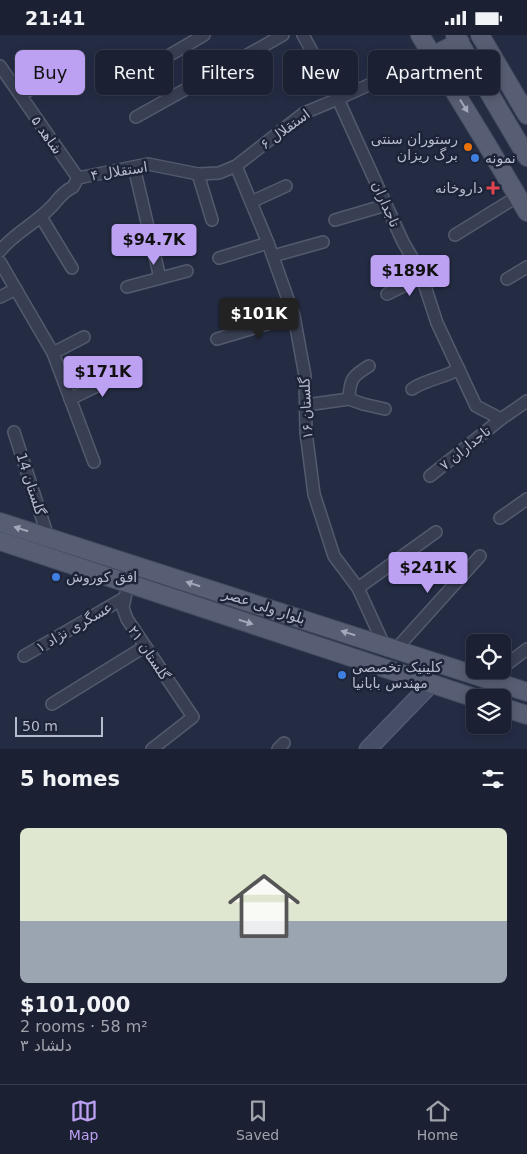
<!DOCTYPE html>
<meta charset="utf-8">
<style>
:root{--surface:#1b2133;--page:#282e3f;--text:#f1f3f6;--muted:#a0a3ac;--line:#393e4e;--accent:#bca0f2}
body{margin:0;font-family:"DejaVu Sans",Vazirmatn,sans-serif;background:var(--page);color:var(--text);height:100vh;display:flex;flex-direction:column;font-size:19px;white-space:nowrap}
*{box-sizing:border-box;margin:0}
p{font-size:16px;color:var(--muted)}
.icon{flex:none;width:28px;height:28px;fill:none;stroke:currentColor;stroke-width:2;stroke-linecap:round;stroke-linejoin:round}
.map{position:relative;height:714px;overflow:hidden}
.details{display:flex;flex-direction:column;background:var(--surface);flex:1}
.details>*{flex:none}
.top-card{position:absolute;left:15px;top:15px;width:498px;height:45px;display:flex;gap:10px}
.tools{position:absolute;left:466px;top:599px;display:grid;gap:10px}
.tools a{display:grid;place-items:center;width:45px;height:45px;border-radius:8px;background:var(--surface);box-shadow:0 2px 8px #0003,0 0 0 1px var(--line);font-size:25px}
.scale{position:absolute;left:15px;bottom:12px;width:88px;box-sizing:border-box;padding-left:5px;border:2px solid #b6bbcd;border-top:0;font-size:14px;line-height:18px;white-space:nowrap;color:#b6bbcd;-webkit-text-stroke:4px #1d2439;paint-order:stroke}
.price{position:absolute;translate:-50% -42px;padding:0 11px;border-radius:5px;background:var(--accent);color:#111;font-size:16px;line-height:32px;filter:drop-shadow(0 1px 2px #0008)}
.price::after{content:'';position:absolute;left:50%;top:30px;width:15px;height:11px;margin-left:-8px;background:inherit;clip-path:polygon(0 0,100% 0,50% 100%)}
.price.current{background:#222;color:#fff}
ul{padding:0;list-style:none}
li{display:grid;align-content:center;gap:10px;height:265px;padding:0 20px}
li+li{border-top:1px solid var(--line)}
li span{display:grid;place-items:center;height:155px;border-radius:8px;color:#555}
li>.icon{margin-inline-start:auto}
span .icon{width:90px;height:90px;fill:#fffc;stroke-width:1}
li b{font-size:21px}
h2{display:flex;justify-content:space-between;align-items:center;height:60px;padding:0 20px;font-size:21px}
.chip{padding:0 18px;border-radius:8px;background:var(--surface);box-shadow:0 2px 8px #0003,0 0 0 1px var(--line);font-size:18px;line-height:45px}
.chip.current{background:var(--accent);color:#111}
.status{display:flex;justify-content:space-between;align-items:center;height:35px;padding:0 25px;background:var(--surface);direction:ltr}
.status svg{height:14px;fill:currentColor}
.tab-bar{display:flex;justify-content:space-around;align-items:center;height:70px;border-top:1px solid var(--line);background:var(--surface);font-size:14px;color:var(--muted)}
.tab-bar a{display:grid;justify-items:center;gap:2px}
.tab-bar .current{color:var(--accent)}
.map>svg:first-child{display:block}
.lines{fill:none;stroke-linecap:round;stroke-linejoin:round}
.minor-casing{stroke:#545a6e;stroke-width:14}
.secondary-casing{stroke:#545a6e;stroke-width:19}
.primary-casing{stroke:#42485d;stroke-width:20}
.minor{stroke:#393f53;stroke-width:11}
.secondary{stroke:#464d67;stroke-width:16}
.primary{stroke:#575e73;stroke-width:18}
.oneway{fill:#a3a8bb}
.food-dot{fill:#e8710a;stroke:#1d2439;stroke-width:2}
.shop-dot{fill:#3f7fe0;stroke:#1d2439;stroke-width:2}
.health-dot{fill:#e0444e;stroke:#1d2439;stroke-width:2}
.labels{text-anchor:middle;stroke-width:5;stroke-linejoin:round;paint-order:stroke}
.street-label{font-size:14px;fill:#b6bbcd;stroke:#1d2439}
.poi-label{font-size:14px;fill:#b6bbcd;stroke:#1d2439;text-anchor:start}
</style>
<div class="status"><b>21:41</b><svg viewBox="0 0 49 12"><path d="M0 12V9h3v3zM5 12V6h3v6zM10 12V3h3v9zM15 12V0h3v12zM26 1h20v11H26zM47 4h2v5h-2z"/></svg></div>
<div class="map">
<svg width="527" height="714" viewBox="0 0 527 714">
<rect width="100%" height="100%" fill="#242c44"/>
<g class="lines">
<!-- minor casing -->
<g class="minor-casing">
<g id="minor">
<polyline points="303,0 338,64 403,207 420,236 437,288 476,371 501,384"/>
<polyline points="0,31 78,143"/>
<polyline points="117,51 204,0"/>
<polyline points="20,60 73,31"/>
<polyline points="136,82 283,0"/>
<polyline points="236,131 268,208 294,281 305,341 306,397 314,459 334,521 358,553 384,610"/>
<polyline points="134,132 160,243"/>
<polyline points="198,139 212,185"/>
<polyline points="251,167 286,151"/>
<polyline points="41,182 72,233"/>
<polyline points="335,185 386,170"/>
<polyline points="455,200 518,161"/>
<path d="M0,216C14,198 37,188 53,170C59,163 64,156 73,152L78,143L148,129L198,139L219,138L236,131L304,78L338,64L432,21"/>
<polyline points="273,221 323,207"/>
<polyline points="219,223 268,208"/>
<polyline points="0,227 53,318 94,427"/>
<polyline points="507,244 527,232"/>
<polyline points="127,252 187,236"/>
<polyline points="387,259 422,242"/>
<polyline points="0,262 16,254"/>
<polyline points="217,304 294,281"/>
<polyline points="53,318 84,302"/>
<path d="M412,354C427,344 444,343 459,334"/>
<polyline points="70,364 124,338"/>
<path d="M349,364C350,343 352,342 369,331"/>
<polyline points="306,370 349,364 363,369 385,374"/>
<polyline points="14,397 48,502"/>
<polyline points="430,441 501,384 527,366"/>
<polyline points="500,483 527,464"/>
<polyline points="128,548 123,573 127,584 193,682 152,714"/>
<polyline points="358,553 436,497"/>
<polyline points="396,614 480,521"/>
<polyline points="24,621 124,563"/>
<polyline points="502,633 527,614"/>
<polyline points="52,669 144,612"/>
<polyline points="278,714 284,708"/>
</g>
</g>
<!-- secondary casing -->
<g class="secondary-casing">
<polyline id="secondary" points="368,714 431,649"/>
</g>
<!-- primary casing -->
<g class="primary-casing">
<g id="primary">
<polyline points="420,0 486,108 527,177"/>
<polyline points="455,0 527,122"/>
<polyline points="480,0 527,80"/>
<polyline points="432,21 460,7"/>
<polyline points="0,487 527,657"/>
<polyline points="0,506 475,663"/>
<polyline points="502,672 527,680"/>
</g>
</g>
<!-- minor -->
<use href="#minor" class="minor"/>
<!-- secondary -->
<use href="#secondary" class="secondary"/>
<!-- primary -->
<use href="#primary" class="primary"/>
</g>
<!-- one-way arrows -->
<defs><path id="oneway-solid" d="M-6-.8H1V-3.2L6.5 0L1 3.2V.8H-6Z" transform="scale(1.25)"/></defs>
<g class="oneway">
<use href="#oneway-solid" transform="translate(464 71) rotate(58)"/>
<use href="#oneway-solid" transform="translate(21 494) rotate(-162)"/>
<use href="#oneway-solid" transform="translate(193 549) rotate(-162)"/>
<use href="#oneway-solid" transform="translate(246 587) rotate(18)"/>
<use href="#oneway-solid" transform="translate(348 598) rotate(-162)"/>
</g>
<!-- markers -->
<circle class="food-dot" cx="468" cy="112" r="5"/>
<g class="shop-dot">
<circle cx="475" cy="123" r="5"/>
<circle cx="56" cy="542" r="5"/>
<circle cx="342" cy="640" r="5"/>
</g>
<path class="health-dot" d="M490.5 145.5h5v5h5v5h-5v5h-5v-5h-5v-5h5z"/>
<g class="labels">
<!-- street labels -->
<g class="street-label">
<text transform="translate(285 94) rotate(-36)" y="5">استقلال ۶</text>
<text transform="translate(47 100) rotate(55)" y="5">شاهد ۵</text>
<text transform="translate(119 136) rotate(-9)" y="5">استقلال ۴</text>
<text transform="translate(386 169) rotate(66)" y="5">تاجداران</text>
<text transform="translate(306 373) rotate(-93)" y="5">گلستان ۱۶</text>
<text transform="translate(465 413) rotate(-39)" y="5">تاجداران ۷</text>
<text transform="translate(31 449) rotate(72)" y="5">گلستان 14</text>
<text transform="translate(264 571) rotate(18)" y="5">بلوار ولی عصر</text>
<text transform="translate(74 592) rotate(-30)" y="5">عسگری نژاد ۱</text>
<text transform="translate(149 618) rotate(56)" y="5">گلستان ۲۱</text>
</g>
<!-- poi labels -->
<g class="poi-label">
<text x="458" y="109" text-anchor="end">رستوران سنتی<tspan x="458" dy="16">برگ ریزان</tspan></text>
<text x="485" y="128">نمونه</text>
<text x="483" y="158" text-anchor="end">داروخانه</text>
<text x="66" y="547">افق کوروش</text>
<text x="352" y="637">کلینیک تخصصی<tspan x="352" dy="16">مهندس بابانیا</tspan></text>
</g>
</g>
</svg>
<div class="tools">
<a><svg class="icon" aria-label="locate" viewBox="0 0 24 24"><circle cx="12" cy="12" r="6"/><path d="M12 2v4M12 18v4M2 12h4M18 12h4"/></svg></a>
<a><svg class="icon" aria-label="layers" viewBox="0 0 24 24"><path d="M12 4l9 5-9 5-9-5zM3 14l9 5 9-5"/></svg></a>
</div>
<div class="scale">50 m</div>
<b class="price" style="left:154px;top:231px">$94.7K</b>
<b class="price" style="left:410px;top:262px">$189K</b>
<b class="price current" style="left:259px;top:305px">$101K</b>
<b class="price" style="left:103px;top:363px">$171K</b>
<b class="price" style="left:428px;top:559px">$241K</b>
<div class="top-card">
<a class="chip current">Buy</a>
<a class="chip">Rent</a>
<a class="chip">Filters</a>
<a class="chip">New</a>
<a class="chip">Apartment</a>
</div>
</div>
<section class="details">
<h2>5 homes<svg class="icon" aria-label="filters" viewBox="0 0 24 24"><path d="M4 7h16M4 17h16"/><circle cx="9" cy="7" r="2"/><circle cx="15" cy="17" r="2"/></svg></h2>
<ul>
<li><span style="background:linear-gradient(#dfe7d0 60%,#9aa5b1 0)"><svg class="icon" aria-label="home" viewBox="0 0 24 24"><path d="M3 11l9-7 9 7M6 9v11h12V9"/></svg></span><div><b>$101,000</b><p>2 rooms · 58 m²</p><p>دلشاد ۳</p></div></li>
</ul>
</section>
<nav class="tab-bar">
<a class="current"><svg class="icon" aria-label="map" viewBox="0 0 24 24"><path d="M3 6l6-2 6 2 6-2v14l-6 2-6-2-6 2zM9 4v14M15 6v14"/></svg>Map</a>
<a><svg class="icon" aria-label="saved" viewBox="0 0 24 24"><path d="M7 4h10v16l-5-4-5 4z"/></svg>Saved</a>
<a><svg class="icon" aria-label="home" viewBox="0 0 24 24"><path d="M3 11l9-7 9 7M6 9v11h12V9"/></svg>Home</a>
</nav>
